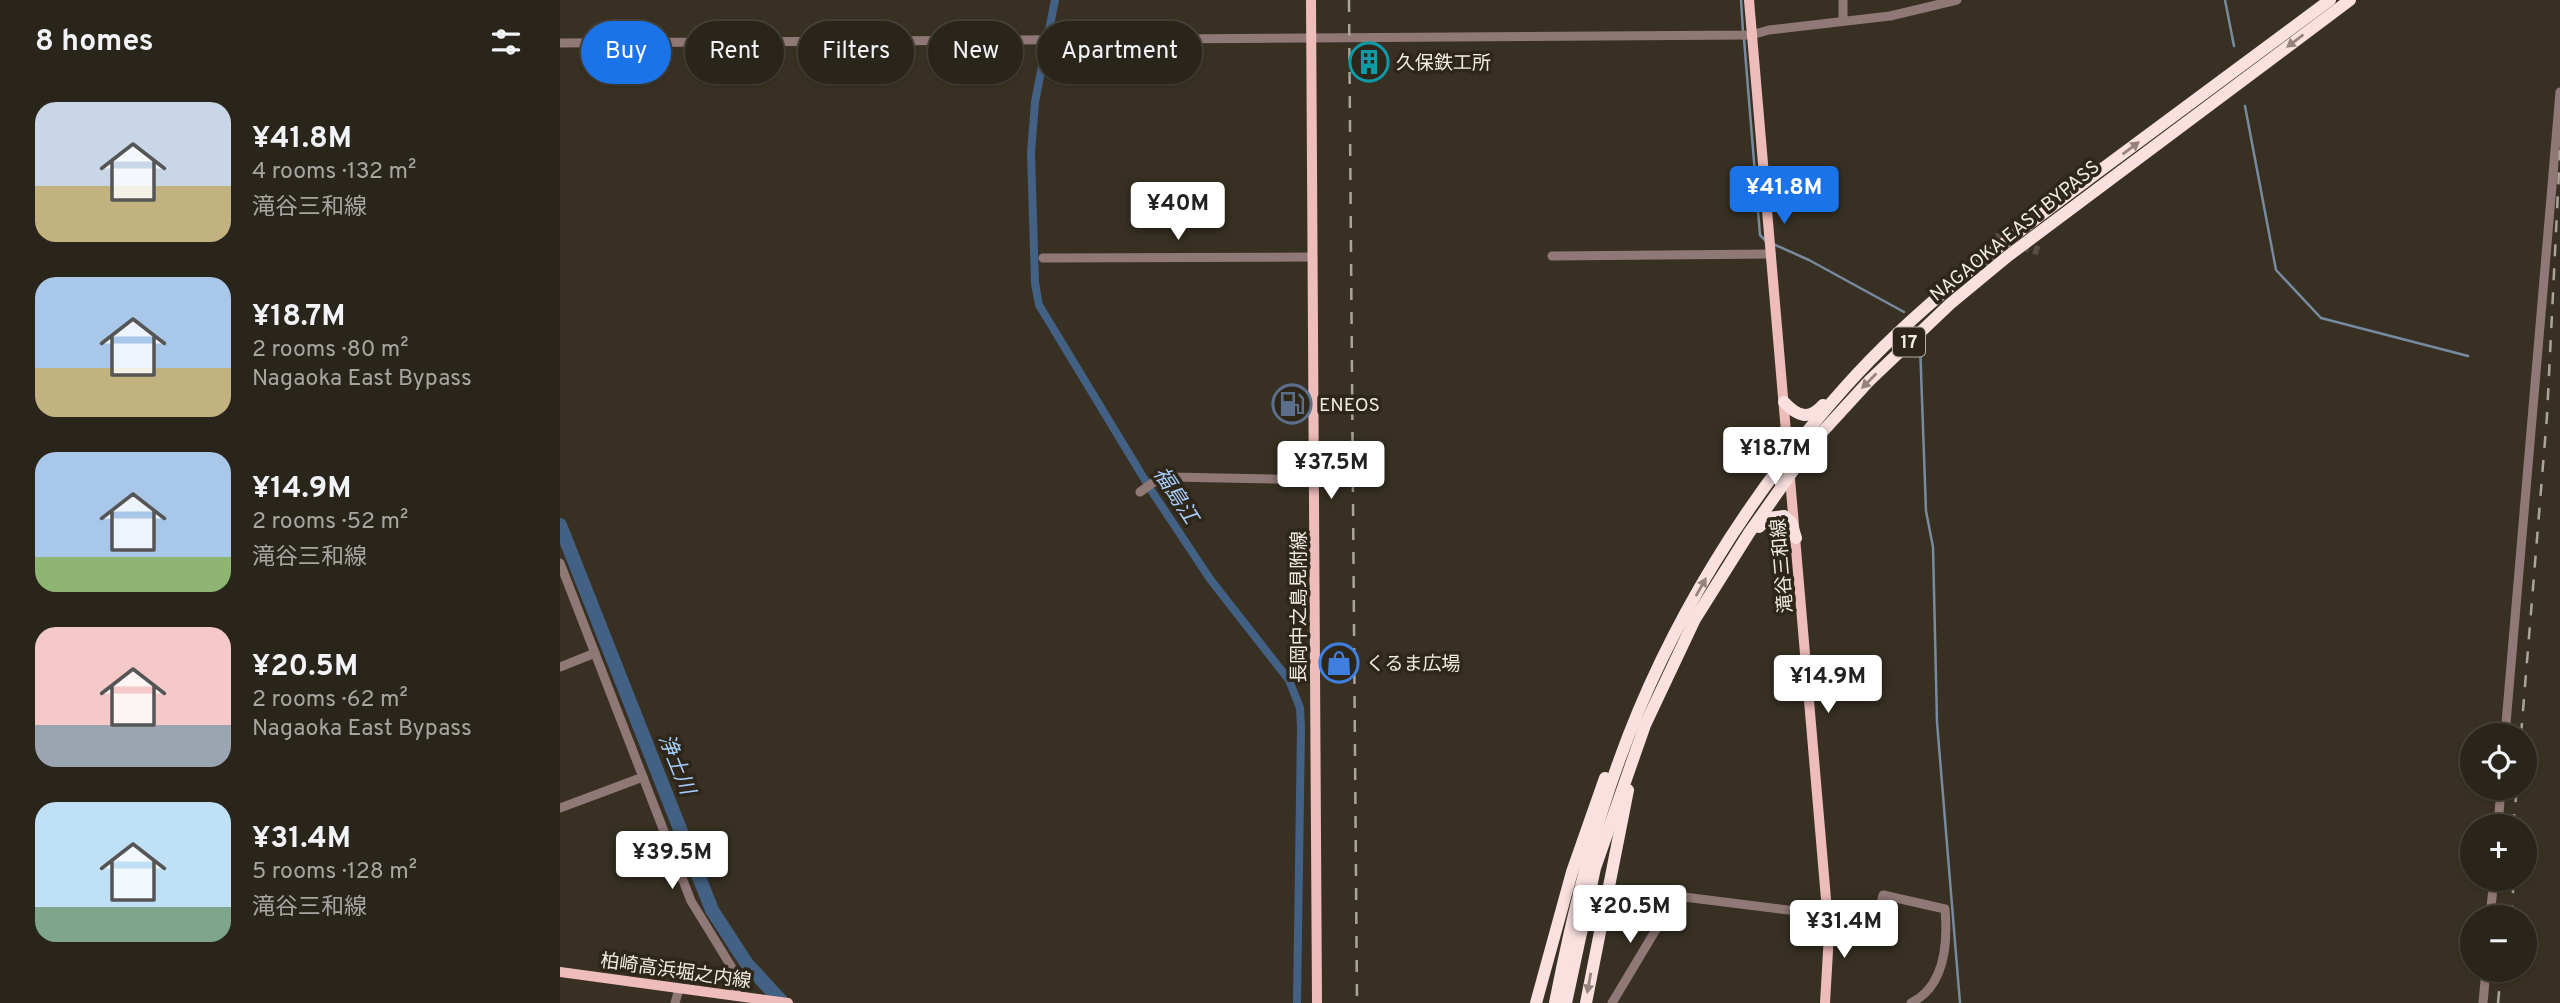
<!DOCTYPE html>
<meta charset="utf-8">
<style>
:root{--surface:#2a251a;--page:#322d23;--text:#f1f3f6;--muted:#a5a5a2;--line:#464239;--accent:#1a73e8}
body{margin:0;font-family:Overpass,"Noto Sans JP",sans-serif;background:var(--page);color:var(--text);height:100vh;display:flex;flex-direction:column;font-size:26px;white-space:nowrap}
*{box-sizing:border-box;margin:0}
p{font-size:23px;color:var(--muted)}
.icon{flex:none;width:38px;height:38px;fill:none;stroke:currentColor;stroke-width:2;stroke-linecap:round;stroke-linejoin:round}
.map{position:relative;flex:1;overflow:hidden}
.side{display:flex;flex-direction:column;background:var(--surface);width:560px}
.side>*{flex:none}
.guide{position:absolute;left:21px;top:21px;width:665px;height:63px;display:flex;gap:14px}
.buttons{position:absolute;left:1900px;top:723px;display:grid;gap:14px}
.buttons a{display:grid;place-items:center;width:77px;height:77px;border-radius:50%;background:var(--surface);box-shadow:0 2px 5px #0004,0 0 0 2px var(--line);font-size:35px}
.price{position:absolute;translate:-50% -60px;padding:0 16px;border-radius:7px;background:#fff;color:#222;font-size:23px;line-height:46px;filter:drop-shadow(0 2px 4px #0008)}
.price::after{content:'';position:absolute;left:50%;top:42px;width:21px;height:16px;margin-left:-10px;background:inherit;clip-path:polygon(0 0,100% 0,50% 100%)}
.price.selected{background:var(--accent);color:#fff}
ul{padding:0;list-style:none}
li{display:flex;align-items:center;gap:21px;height:175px;padding:0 35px}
li span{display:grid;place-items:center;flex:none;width:196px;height:140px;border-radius:21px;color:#555}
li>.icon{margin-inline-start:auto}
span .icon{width:84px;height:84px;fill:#fffc;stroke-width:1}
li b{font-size:30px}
h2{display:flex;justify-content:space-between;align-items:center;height:84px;padding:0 35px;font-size:30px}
.tag{padding:0 24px;border-radius:32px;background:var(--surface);box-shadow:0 2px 5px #0004,0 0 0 2px var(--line);font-size:24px;line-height:63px}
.tag.selected{background:var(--accent);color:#fff}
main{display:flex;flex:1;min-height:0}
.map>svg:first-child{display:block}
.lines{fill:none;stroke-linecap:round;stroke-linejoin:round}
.stream{stroke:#778ba0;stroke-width:2.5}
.canal{stroke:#436184;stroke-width:8}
.river{stroke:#436184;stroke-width:14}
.minor-tunnel{stroke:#544d40;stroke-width:9;stroke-dasharray:9 4.5;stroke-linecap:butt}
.minor{stroke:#907876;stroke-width:9}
.major{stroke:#eebcb9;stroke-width:10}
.highway{stroke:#fae1e0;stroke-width:12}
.rail{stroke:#aaa59a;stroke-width:2.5;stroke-dasharray:12 12;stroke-linecap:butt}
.oneway{fill:#94847c}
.labels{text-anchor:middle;stroke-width:7;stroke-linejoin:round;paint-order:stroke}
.shield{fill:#2e2719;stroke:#b6b1a6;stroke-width:2}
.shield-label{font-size:18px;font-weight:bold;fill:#f0ece3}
.poi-label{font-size:19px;fill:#f0ece3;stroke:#2e2719;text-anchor:start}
.street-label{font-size:19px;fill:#f0ece3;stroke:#2e2719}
.water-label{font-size:21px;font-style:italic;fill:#a4cbfa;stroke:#2e2719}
</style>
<main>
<section class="side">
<h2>8 homes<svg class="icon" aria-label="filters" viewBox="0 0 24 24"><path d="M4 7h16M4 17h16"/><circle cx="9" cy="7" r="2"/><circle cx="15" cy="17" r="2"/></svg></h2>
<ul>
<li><span style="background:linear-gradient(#c9d6e8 60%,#c2b280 0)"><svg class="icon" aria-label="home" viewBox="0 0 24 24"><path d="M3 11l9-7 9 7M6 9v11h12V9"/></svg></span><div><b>¥41.8M</b><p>4 rooms · 132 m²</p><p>滝谷三和線</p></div></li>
<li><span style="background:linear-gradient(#a9c7e8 65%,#c2b280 0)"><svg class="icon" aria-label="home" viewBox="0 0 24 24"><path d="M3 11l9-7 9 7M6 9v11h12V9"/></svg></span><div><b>¥18.7M</b><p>2 rooms · 80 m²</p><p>Nagaoka East Bypass</p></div></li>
<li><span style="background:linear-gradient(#a9c7e8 75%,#8fb573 0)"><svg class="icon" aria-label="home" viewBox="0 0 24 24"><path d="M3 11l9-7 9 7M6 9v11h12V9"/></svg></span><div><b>¥14.9M</b><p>2 rooms · 52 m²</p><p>滝谷三和線</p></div></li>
<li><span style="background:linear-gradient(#f6c9c9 70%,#9aa5b1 0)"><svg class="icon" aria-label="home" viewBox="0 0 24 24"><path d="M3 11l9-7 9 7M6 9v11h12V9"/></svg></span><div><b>¥20.5M</b><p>2 rooms · 62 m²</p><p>Nagaoka East Bypass</p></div></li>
<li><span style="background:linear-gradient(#bfe0f5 75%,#7fa58c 0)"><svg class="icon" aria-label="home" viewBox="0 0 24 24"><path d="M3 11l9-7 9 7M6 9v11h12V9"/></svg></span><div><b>¥31.4M</b><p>5 rooms · 128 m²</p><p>滝谷三和線</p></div></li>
</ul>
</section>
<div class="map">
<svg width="2000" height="1003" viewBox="0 0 2000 1003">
<rect width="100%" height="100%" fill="#383123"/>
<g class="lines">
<!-- stream -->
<g class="stream">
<polyline points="1181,0 1183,32"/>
<polyline points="1665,0 1674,46"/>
<polyline points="1184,39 1200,235 1207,242"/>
<polyline points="1685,106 1716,270 1761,318 1908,356"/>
<polyline points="1213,244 1249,260 1344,312"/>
<polyline points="1360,344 1366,511 1373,547 1377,722 1400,1003"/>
</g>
<!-- canal -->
<polyline class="canal" points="495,0 475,102 471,153 475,283 479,305 591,490 650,579 729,680 740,708 741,728 737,1003"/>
<!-- river -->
<polyline class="river" points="0,525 152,910 187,964 223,1003"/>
<!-- minor-tunnel -->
<polyline class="minor-tunnel" points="1435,237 1479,251"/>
<!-- minor -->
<g class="minor">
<polyline points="1283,21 1283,0"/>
<polyline points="0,43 1191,35 1209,30 1330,16 1397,0"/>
<polyline points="992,256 1211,254"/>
<polyline points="483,258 753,257"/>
<polyline points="580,492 598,479 611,477 755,480"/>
<polyline points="0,563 131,901 174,971 177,995"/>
<polyline points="0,667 35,653"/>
<polyline points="1945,735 2000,92"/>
<polyline points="0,808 83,777"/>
<polyline points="1938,826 1941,788"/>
<polyline points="1930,917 1934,878"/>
<polyline points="115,1003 119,989"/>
<path d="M1052,1003L1116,896L1309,920L1319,912L1323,895L1385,909C1388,943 1385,986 1351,1003"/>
<polyline points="1923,1003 1926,970"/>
</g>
<!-- major -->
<g class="major">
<polyline points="751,0 757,1003"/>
<polyline points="1189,0 1269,934 1265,1003"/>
<polyline points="0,972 228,1003"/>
</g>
<!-- highway -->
<g class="highway">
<path d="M1224,402C1237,416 1249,421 1263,405"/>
<polyline points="1199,527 1208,518 1224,516 1231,522 1236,538"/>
<polyline points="976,1003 1012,872 1045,778"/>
<path d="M995,1003C1011,921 1030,839 1059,761C1108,624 1189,494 1286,386C1360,303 1454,235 1542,169C1618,113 1694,56 1770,0"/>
<polyline points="1006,1003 1035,868 1085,725 1135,619 1189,533 1254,441 1309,381 1390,304 1448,256 1790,0"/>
<polyline points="1026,1003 1068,790"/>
</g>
<!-- rail -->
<g class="rail">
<polyline points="789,0 797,1003"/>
<polyline points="1961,735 1987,416 2000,150"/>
<polyline points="1953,826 1957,788"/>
<polyline points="1951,917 1954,878"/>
<polyline points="1938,1003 1941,970"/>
</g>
</g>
<!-- one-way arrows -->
<defs><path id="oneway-solid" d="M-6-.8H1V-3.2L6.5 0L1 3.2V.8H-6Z" transform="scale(1.75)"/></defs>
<g class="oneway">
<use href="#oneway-solid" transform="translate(1735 41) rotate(143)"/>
<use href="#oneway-solid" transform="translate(1571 148) rotate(-37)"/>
<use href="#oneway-solid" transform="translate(1309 381) rotate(135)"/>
<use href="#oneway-solid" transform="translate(1141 587) rotate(-61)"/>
<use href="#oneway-solid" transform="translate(1029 983) rotate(100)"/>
</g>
<!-- icons -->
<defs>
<g id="building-ring" transform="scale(2.0125)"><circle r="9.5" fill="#2e2719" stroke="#0f9aa8" stroke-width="1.5"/><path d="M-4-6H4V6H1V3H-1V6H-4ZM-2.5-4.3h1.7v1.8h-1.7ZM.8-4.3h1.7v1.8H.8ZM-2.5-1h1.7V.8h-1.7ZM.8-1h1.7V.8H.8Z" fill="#0f9aa8"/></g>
<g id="fuel-ring" transform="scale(2.0125)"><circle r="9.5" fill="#2e2719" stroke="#5c6f8a" stroke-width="1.5"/><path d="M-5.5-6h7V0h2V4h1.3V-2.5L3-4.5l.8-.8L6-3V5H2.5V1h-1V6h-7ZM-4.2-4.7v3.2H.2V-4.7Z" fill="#5c6f8a"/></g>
<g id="shop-ring" transform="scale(2.0125)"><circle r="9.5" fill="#2e2719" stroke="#3f7fe0" stroke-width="1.5"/><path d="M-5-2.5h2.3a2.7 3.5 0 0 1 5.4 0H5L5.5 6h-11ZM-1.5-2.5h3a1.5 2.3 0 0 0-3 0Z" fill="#3f7fe0"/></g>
</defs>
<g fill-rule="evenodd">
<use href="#building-ring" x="809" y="62"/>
<use href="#fuel-ring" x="732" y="404"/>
<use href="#shop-ring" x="779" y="663"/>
</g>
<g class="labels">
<!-- shield labels -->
<rect class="shield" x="1333" y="327.5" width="32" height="29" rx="5"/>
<g class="shield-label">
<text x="1349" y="348">17</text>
</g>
<!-- poi labels -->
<g class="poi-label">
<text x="836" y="69">久保鉄工所</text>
<text x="759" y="411">ENEOS</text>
<text x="806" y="670">くるま広場</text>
</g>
<!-- street labels -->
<g class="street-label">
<text transform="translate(1454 230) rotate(-39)" y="7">NAGAOKA EAST BYPASS</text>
<text transform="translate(1221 566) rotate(-95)" y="7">滝谷三和線</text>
<text transform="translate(738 607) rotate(-90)" y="7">長岡中之島見附線</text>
<text transform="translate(116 970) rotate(8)" y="7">柏崎高浜堀之内線</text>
</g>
<!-- water labels -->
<g class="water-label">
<text transform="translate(616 495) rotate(57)" y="7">福島江</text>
<text transform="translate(117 764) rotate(68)" y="7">浄土川</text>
</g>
</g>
</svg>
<div class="buttons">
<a><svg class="icon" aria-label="locate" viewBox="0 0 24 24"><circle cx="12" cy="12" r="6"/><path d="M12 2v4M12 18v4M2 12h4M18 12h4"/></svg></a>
<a>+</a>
<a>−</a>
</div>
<b class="price selected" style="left:1224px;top:226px">¥41.8M</b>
<b class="price" style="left:618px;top:242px">¥40M</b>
<b class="price" style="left:1215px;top:487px">¥18.7M</b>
<b class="price" style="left:771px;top:501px">¥37.5M</b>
<b class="price" style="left:1268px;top:715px">¥14.9M</b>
<b class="price" style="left:112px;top:891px">¥39.5M</b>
<b class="price" style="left:1070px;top:945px">¥20.5M</b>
<b class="price" style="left:1284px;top:960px">¥31.4M</b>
<div class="guide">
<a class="tag selected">Buy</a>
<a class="tag">Rent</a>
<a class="tag">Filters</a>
<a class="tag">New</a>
<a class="tag">Apartment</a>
</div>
</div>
</main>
